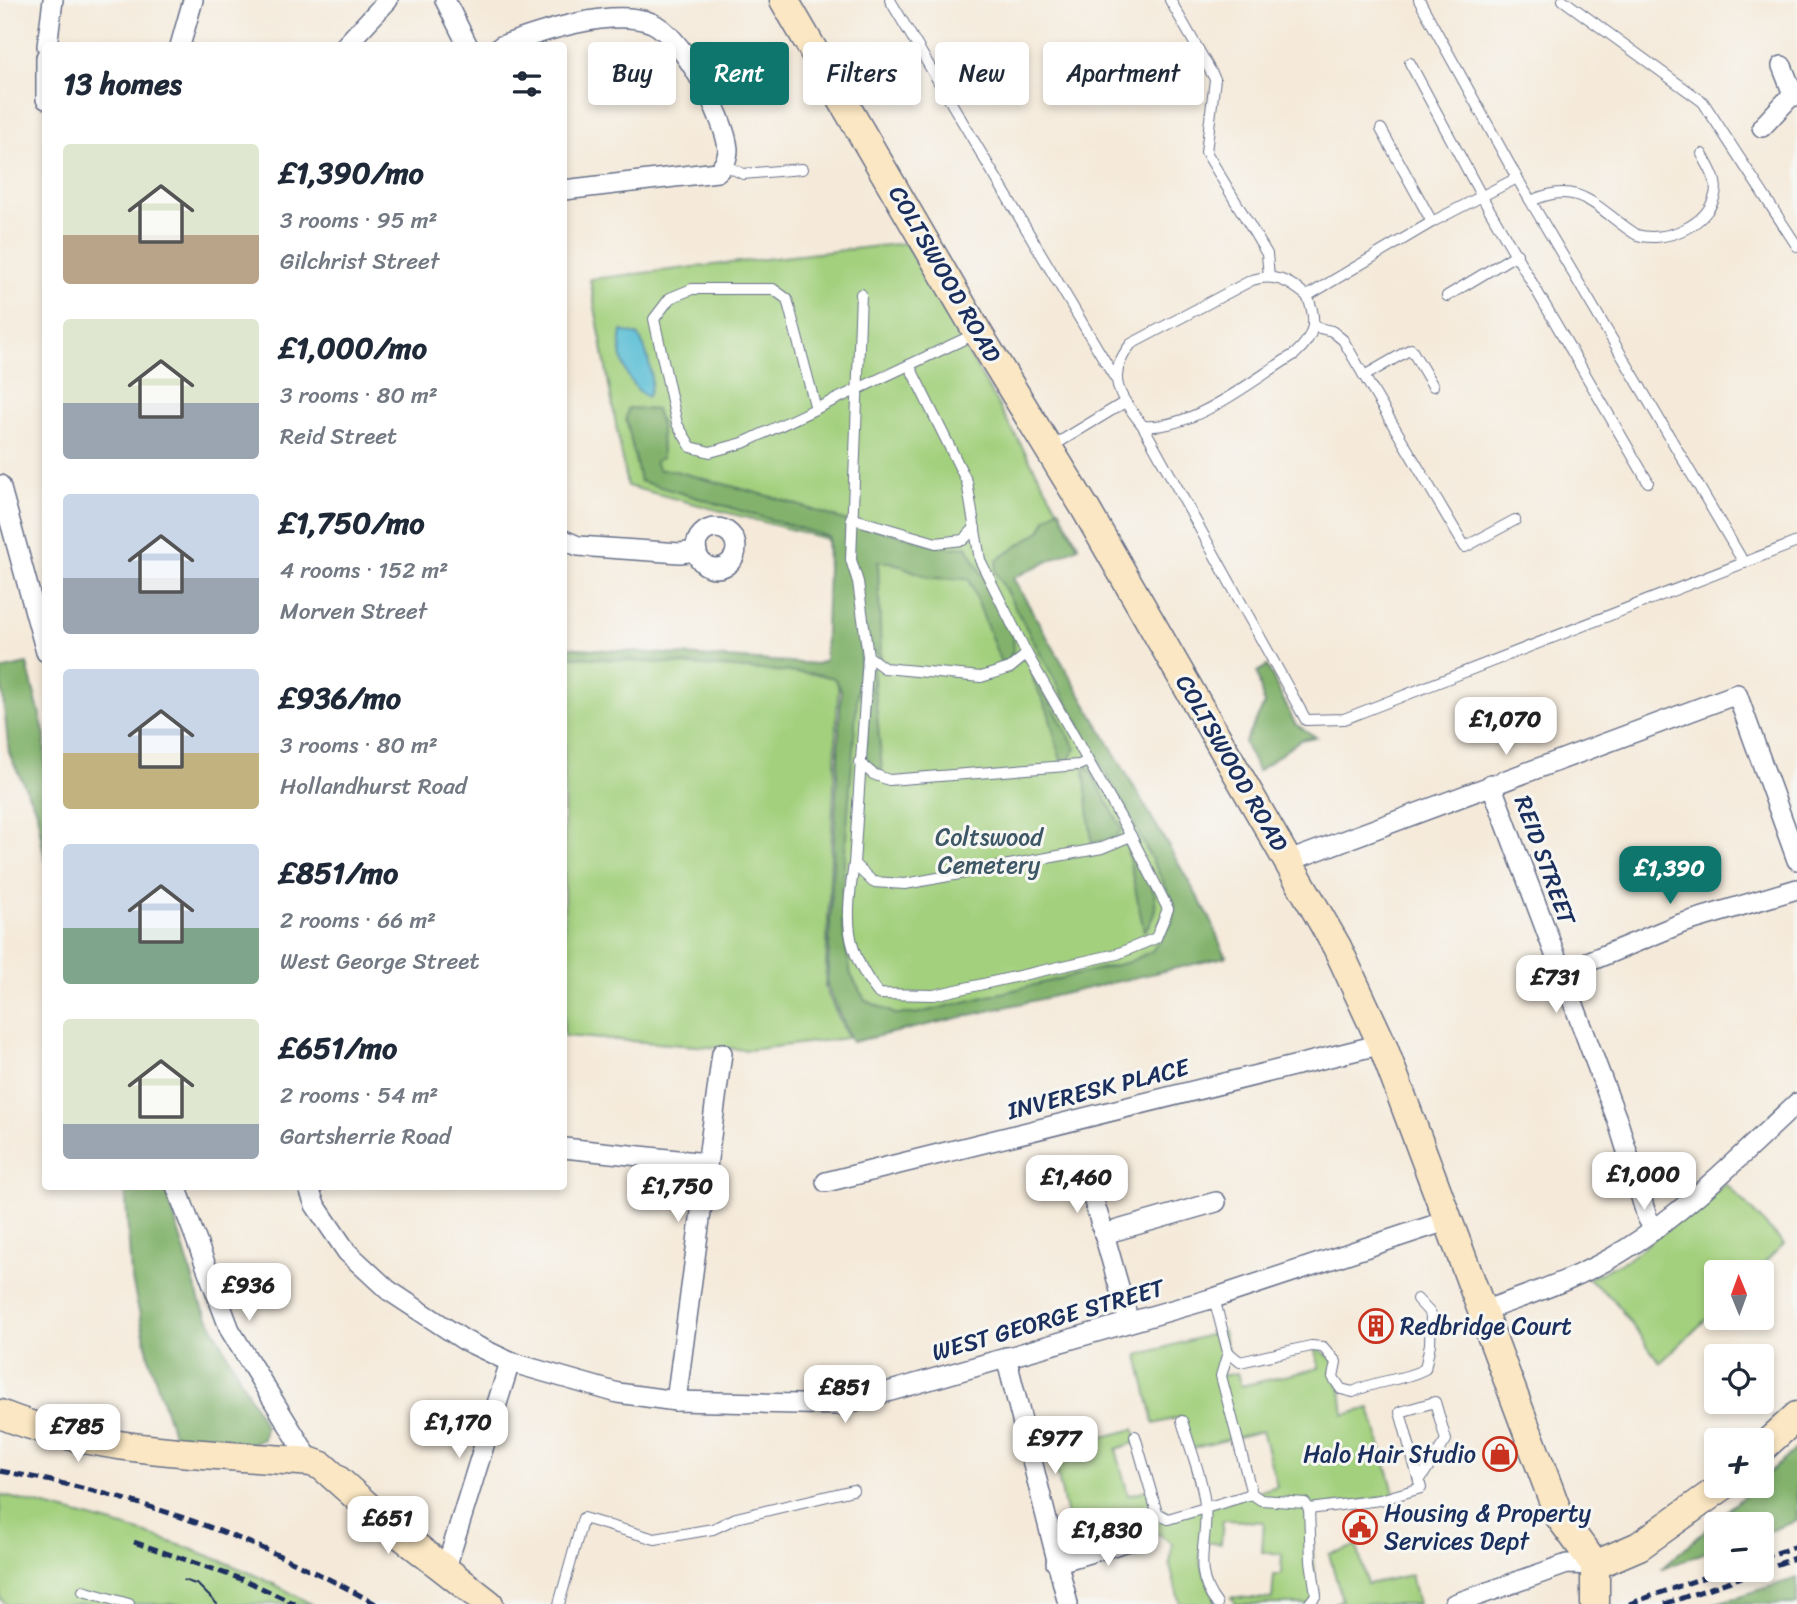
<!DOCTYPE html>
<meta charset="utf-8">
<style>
:root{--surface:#fff;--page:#f6f6f7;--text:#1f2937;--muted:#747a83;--accent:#0f766e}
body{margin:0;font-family:Sriracha,sans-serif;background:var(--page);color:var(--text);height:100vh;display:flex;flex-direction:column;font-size:26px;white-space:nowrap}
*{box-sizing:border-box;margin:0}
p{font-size:23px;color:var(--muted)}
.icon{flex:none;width:38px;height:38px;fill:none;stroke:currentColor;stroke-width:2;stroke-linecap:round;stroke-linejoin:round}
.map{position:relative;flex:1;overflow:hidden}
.drawer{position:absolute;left:42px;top:42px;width:525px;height:1148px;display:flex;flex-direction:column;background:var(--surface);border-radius:7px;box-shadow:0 4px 10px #0003}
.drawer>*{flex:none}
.banner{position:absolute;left:588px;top:42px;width:665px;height:63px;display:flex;gap:14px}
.needle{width:46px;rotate:359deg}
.fabs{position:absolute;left:1704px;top:1260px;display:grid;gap:14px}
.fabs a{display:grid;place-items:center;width:70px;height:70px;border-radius:7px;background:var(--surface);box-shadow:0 4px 10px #0003;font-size:35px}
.price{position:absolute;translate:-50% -60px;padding:0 16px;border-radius:14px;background:#fff;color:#222;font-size:23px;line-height:46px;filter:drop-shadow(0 2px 4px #0008)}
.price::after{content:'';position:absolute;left:50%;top:42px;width:21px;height:16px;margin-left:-10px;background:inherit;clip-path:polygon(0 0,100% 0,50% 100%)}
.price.selected{background:var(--accent);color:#fff}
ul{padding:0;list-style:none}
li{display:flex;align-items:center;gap:21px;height:175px;padding:0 21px}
li span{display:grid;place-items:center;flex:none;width:196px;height:140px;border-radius:7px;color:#555}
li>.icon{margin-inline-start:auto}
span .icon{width:84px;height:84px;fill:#fffc;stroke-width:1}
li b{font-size:30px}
h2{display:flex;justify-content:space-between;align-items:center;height:84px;padding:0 21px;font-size:30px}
.tag{padding:0 24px;border-radius:7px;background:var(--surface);box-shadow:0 4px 10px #0003;font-size:24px;line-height:63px}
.tag.selected{background:var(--accent);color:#fff}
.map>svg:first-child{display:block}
.green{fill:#a3d07d;stroke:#5f806e;stroke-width:2}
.forest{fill:#82b26c;stroke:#4e7065;stroke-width:2}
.water{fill:#56bdd4;stroke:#387699;stroke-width:2}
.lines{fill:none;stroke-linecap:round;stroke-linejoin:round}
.lane-casing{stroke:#677089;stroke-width:12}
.street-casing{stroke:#677089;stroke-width:22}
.secondary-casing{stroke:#677089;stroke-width:31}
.lane{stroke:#fff;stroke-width:10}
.street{stroke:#fff;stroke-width:19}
.secondary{stroke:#fbe7c3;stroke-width:28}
.tram{stroke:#1b2f5e;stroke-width:2}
.rail{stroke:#1b2f5e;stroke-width:5;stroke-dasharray:10 5;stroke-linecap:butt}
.labels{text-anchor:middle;stroke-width:6;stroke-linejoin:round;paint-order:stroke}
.street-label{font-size:24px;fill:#1b2f5e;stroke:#f6f6f2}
.park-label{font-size:24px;fill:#3d5766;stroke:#f6f6f2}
.poi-label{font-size:24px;fill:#1b2f5e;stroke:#f6f6f2;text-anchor:start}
</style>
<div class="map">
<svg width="1797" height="1604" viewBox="0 0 1797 1604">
<rect width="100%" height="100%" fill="#f6f6f2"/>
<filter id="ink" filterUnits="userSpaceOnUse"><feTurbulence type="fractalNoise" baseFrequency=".0143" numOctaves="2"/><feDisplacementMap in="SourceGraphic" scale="14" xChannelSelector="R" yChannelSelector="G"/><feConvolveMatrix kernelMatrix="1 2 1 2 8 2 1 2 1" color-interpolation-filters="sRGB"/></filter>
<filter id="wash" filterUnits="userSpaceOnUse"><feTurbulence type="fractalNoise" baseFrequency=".00686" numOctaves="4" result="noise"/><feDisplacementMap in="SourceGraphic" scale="28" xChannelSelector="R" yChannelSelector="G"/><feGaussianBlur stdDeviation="1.57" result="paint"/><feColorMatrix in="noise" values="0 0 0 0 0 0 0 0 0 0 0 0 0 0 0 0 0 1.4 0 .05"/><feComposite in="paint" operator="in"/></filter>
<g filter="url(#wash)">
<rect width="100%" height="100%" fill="#f5eada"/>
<!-- green -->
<g class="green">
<polygon points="905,243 1078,544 1010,577 1226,955 858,1040 830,986 842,673 831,665 827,539 627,486 590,279"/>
<polygon points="564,652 839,672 825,988 848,1038 749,1050 564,1036"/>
<polygon points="1726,1184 1784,1244 1755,1272 1717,1272 1717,1309 1660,1363 1613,1299 1588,1279 1628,1259"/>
<polygon points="1223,1331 1228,1352 1221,1376 1237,1373 1241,1386 1319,1368 1315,1346 1336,1362 1333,1377 1341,1389 1344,1415 1370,1408 1395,1496 1310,1509 1316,1595 1309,1604 1235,1604 1231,1597 1272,1599 1274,1575 1281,1575 1282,1554 1262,1552 1264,1522 1223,1520 1221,1544 1202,1542 1200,1562 1217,1604 1180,1604 1170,1566 1172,1543 1128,1514 1123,1520 1091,1529 1067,1516 1052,1450 1134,1429 1137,1442 1116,1449 1128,1495 1150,1489 1157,1513 1168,1519 1277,1486 1262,1431 1190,1449 1181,1417 1154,1424 1138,1355"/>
<path d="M0,1495C106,1520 216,1549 311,1604H6L0,1598Z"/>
<polygon points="1357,1546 1367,1584 1411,1575 1418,1604 1333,1604 1342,1600 1329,1554"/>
</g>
<!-- forest -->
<g class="forest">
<polygon points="628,408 656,410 661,426 662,457 655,462 659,470 671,470 776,498 859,525 951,548 967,546 1014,636 1013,650 1009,661 1001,663 969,579 930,578 891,562 878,562 881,659 862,637 842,889 842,921 851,975 865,1000 895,1014 915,1014 1129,962 1152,951 1172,922 1175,905 1130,817 995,571 997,560 1041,530 1046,519 1059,508 1078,547 1013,578 1211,920 1225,957 852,1042 827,986 841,690 834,678 817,674 564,656 564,647 817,664 825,660 829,537 640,481 626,418"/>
<polygon points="27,664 45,735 45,861 37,812 9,753 0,670"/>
<polygon points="1267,666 1295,724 1316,737 1300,740 1258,771 1244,743 1264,705 1257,672"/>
<polygon points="1031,668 1076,749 1068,760 1061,761 1048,711 1034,682"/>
<polygon points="873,669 882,771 868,763 864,752"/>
<polygon points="1087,765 1122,829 1115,838 1092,843 1084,770"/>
<path d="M1126,844H1131C1145,875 1170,901 1144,931Z"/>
<polygon points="125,1187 165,1187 200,1302 265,1426 263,1439 249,1444 175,1440 150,1362 131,1275"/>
<polygon points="1797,1448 1797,1521 1762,1533 1762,1524 1717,1524 1717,1548 1661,1569 1755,1486 1762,1486 1762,1479"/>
<polygon points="1797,1578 1797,1604 1714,1604"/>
</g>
<!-- water -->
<path class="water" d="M622,331L638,335C647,349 657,382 647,397C626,384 617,356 622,331Z"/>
</g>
<g filter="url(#ink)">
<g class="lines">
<!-- lane casing -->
<g class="lane-casing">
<g id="lane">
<polyline points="890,0 1115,378"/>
<polyline points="1170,0 1215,79 1206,152 1267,254 1269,277"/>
<polyline points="1419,0 1517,178 1744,563"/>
<polyline points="1563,0 1703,102 1797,246"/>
<polyline points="1410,63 1482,197 1648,482"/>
<polyline points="1381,129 1432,222"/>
<polyline points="725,165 743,174 802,169"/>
<path d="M1517,178L1432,222L1307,296C1289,281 1274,273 1252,280L1131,344C1104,378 1120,396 1143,426L1306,720L1344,719L1797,542"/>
<path d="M1531,201C1581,177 1598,211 1637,235C1665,243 1707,226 1715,195C1719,181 1708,166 1702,154"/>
<polyline points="861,294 851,560 858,582 868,656 884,668 981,677 1010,668 1027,654 980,560 967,482 909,365"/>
<polyline points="1447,296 1517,254"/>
<polyline points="1315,327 1332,331 1343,340 1465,547 1515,520"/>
<polyline points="1364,376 1411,349 1433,386"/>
<polyline points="816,409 787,299 773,289 692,289 670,298 654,319 677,424 691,447 710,452 743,443 975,334"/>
<path d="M1143,426C1194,430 1252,380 1295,354C1315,336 1318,320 1307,296"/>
<polyline points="1051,447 1125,402"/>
<polyline points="851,518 936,543 963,540 975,528"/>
<polyline points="868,656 854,864 873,882 905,884 1102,848 1131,836 1027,654"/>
<polyline points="859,762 873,774 889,780 1079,765 1088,761"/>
<path d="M854,864C846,917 843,950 879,994L934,995L1117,954L1156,938L1168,909L1131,836"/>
<polyline points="1214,1298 1228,1352 1221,1376 1252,1494 1261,1500 1305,1503 1309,1509 1311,1561 1316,1595 1309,1604"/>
<path d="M1228,1352L1240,1362L1311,1346L1323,1347L1336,1362L1333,1377L1341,1389L1353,1392C1378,1379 1400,1382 1425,1369L1430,1344L1431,1314L1417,1299"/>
<path d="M1182,1421C1190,1448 1202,1477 1205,1505C1209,1543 1190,1569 1217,1604"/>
<polyline points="1135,1436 1157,1513 1168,1519 1252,1494"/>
<polyline points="1309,1509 1380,1500 1421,1488 1419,1481 1400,1412 1435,1402 1446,1440 1419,1481"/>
<polyline points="83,1591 129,1604"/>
<polyline points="559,1604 583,1518 655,1539 713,1529 736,1518 853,1490"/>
</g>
</g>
<!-- street casing -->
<g class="street-casing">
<g id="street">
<polyline points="445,0 468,46"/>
<polyline points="47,46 53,0"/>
<polyline points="180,46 193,0"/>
<polyline points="345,46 388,0"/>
<path d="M501,46C540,32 612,7 652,23C682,36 725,117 728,149C728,159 724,166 717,172L564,190"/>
<polyline points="46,57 46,99"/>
<polyline points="1782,66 1793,94"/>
<polyline points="1762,127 1793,94 1797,96"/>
<polyline points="0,485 46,652"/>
<circle cx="716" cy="548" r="20"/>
<polyline points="564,540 578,546 680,553 697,551"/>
<polyline points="1491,784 1618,1122 1647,1217 1654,1230"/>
<polyline points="1289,861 1737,694 1797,860"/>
<polyline points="1561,973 1680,924 1797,889"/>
<polyline points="564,1148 706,1163"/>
<polyline points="826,1182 1382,1044"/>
<polyline points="1089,1185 1104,1234"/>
<polyline points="176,1186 230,1330 311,1462"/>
<polyline points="308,1186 315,1205 347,1252 388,1290 464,1340 510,1362 618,1393 676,1401 842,1405 1214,1298 1449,1220"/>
<path d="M1483,1311C1530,1294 1583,1277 1626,1249C1689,1209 1743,1153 1797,1103"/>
<polyline points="1129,1322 1104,1234 1216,1202"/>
<polyline points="1006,1357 1068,1604"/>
<polyline points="676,1401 722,1053"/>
<polyline points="1056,1563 1149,1535"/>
<polyline points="445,1571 510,1362"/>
<polyline points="1454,1604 1567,1564 1595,1565"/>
</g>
</g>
<!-- secondary casing -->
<g class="secondary-casing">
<g id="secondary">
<polyline points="784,0 978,333 1085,508 1337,947 1382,1044 1559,1516 1595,1565"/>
<path d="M0,1414C99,1454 206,1453 311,1462L322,1466L392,1528L489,1604"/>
<polyline points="1762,1448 1797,1416"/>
<polyline points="1595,1565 1639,1546 1723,1486"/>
<polyline points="1595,1604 1595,1565"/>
</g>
</g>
<!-- lane -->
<use href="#lane" class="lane"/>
<!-- street -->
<use href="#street" class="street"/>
<!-- secondary -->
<use href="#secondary" class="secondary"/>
<!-- tram -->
<polyline class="tram" points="184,1580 198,1585 217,1604"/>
<!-- rail -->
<g class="rail">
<path d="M0,1471C134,1494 257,1538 376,1604"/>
<polyline points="134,1542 247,1581 295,1604"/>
<polyline points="1762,1558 1797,1546"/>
<polyline points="1762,1570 1797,1557"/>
<polyline points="1629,1604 1725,1570"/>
<polyline points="1665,1604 1762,1570"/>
</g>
</g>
</g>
<!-- icons -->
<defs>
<g id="building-ring" transform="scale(1.75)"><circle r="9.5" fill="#f6f6f2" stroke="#c8321e" stroke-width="1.5"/><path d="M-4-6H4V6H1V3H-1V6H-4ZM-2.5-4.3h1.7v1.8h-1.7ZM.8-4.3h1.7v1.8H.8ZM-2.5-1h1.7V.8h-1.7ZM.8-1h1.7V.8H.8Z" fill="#c8321e"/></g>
<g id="shop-ring" transform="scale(1.75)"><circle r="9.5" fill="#f6f6f2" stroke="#c8321e" stroke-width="1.5"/><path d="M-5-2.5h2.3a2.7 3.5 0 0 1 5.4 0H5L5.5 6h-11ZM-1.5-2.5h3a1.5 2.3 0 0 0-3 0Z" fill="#c8321e"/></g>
<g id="civic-ring" transform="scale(1.75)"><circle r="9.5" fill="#f6f6f2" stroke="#c8321e" stroke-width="1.5"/><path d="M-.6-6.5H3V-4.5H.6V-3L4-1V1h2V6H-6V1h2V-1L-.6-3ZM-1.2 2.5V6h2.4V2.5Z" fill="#c8321e"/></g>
</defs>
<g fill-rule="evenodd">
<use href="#building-ring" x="1376" y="1326"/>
<use href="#shop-ring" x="1500" y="1454"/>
<use href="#civic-ring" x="1360" y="1527"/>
</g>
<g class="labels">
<!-- street labels -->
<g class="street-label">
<text transform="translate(945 274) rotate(60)" y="8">COLTSWOOD ROAD</text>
<text transform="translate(1232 763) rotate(60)" y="8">COLTSWOOD ROAD</text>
<text transform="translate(1545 860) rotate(70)" y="8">REID STREET</text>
<text transform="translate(1098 1089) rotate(-14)" y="8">INVERESK PLACE</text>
<text transform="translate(1048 1320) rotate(-16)" y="8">WEST GEORGE STREET</text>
</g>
<!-- park labels -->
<g class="park-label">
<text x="989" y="845">Coltswood<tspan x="989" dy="28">Cemetery</tspan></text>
</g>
<!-- poi labels -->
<g class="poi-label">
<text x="1400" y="1334">Redbridge Court</text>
<text x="1476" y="1462" text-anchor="end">Halo Hair Studio</text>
<text x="1384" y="1521">Housing &amp; Property<tspan x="1384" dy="28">Services Dept</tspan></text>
</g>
</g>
</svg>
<div class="fabs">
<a><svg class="needle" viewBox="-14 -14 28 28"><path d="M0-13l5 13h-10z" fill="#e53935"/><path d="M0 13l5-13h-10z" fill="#747a83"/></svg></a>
<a><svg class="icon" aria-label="locate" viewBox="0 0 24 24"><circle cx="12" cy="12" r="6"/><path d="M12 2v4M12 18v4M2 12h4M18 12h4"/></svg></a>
<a>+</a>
<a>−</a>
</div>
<b class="price" style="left:1506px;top:757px">£1,070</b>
<b class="price selected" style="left:1670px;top:906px">£1,390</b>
<b class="price" style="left:1556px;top:1015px">£731</b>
<b class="price" style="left:1644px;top:1212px">£1,000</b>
<b class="price" style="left:1077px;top:1215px">£1,460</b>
<b class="price" style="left:678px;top:1224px">£1,750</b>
<b class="price" style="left:249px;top:1323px">£936</b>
<b class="price" style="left:845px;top:1425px">£851</b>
<b class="price" style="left:459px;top:1460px">£1,170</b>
<b class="price" style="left:78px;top:1464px">£785</b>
<b class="price" style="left:1055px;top:1476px">£977</b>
<b class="price" style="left:388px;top:1556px">£651</b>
<b class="price" style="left:1108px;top:1568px">£1,830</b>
<div class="banner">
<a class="tag">Buy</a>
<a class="tag selected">Rent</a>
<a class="tag">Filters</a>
<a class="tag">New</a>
<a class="tag">Apartment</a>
</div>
<section class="drawer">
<h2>13 homes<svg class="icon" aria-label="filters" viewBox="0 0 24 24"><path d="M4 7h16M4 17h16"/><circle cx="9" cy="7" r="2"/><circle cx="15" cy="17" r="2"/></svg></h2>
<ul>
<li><span style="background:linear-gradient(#dfe7d0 65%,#b9a48a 0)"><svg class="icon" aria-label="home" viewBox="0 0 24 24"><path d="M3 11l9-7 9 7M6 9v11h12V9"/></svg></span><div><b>£1,390/mo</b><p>3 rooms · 95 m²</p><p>Gilchrist Street</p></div></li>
<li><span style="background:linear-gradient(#dfe7d0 60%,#9aa5b1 0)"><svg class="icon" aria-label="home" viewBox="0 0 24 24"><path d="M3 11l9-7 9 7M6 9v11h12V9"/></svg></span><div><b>£1,000/mo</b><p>3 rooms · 80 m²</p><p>Reid Street</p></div></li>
<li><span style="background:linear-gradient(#c9d6e8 60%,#9aa5b1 0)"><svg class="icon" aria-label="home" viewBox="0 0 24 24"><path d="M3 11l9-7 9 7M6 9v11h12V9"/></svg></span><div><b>£1,750/mo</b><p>4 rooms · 152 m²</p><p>Morven Street</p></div></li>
<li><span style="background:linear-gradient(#c9d6e8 60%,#c2b280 0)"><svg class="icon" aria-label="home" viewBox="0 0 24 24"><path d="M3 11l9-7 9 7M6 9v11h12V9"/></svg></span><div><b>£936/mo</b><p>3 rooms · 80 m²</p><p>Hollandhurst Road</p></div></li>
<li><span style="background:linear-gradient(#c9d6e8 60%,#7fa58c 0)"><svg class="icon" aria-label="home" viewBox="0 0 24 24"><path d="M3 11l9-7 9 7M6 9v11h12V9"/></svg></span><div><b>£851/mo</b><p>2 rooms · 66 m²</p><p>West George Street</p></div></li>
<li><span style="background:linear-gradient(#dfe7d0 75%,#9aa5b1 0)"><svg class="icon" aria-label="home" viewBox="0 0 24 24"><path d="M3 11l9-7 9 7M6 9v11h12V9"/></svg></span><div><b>£651/mo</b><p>2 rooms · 54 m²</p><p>Gartsherrie Road</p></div></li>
</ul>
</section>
</div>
